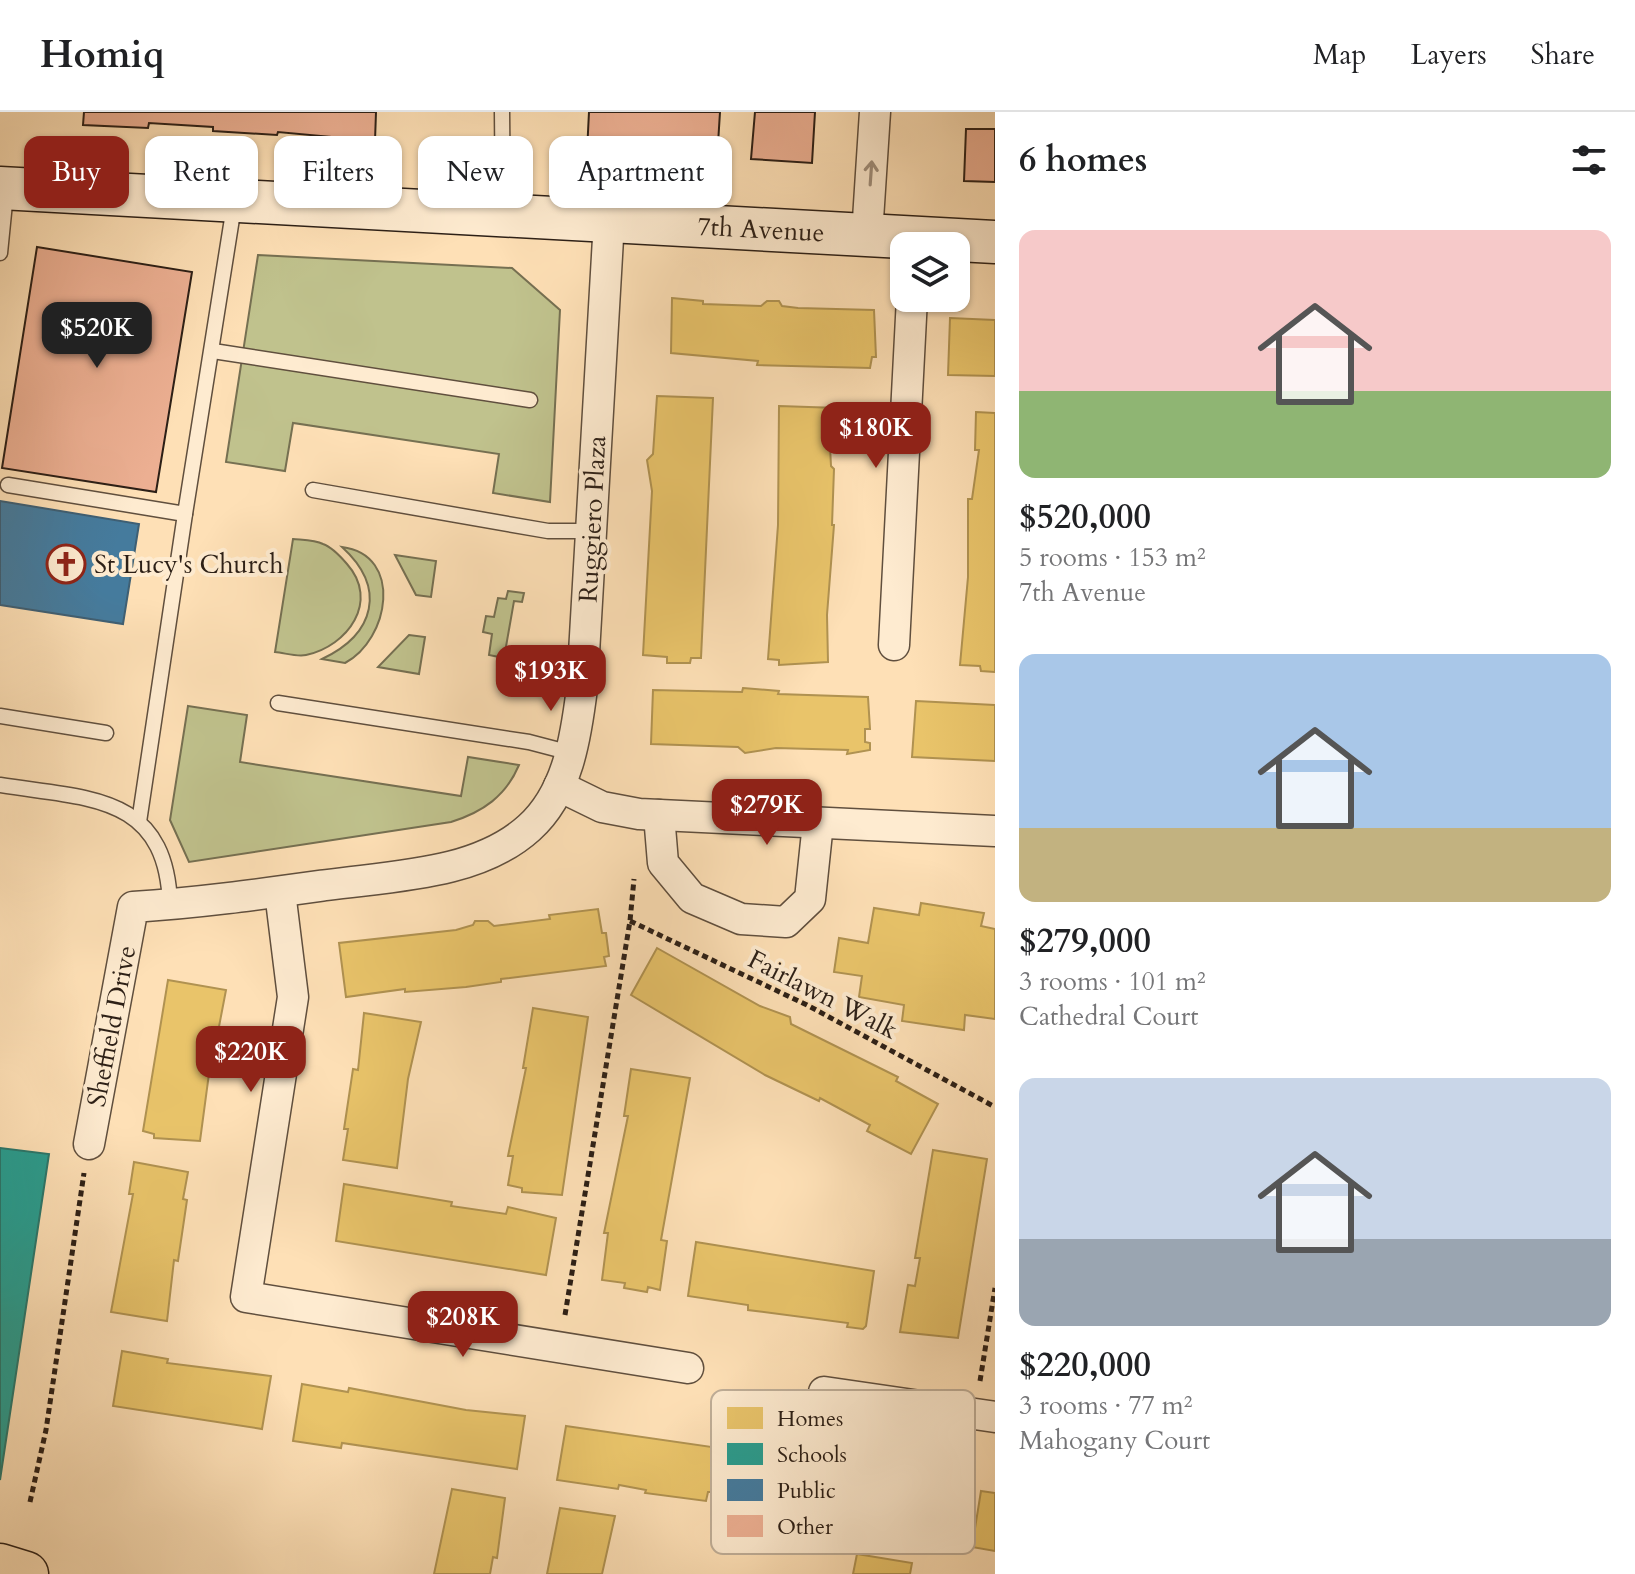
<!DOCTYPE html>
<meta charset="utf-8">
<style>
:root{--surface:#fff;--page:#f6f6f6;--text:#202124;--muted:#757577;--line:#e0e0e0;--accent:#8f2418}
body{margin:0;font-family:Cardo,serif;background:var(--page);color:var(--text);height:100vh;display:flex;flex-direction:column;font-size:30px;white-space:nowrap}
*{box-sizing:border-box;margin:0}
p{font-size:26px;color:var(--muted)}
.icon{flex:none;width:44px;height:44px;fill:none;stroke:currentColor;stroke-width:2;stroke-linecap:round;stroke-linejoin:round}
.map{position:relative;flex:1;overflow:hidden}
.details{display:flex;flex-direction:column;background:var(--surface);width:640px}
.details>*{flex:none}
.hud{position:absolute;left:24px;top:24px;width:760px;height:72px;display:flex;gap:16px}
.controls{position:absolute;left:890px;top:120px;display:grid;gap:16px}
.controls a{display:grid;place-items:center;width:80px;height:80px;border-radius:16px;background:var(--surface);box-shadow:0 2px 6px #0004;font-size:40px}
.price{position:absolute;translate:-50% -68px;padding:0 18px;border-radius:16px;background:var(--accent);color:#fff;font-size:26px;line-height:52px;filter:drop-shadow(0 2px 4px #0008)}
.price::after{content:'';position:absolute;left:50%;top:48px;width:24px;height:18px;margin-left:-12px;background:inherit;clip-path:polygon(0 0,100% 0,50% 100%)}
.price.selected{background:#222;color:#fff}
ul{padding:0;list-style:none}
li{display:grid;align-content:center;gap:16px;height:424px;padding:0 24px}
li span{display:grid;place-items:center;height:248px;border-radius:16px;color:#555}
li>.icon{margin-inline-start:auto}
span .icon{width:144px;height:144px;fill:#fffc;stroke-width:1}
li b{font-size:34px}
h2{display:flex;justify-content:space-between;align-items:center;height:96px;padding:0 24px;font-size:34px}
.tag{padding:0 28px;border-radius:16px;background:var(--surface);box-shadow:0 2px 6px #0004;font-size:28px;line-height:72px}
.tag.selected{background:var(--accent);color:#fff}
header{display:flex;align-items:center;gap:48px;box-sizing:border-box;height:112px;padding:0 40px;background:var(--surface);border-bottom:2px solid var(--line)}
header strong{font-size:38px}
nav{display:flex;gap:44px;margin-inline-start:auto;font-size:28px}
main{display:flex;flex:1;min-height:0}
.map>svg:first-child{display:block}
.green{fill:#c0c28d;stroke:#767052;stroke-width:2}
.homes{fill:#e9c46a;stroke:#b09251;stroke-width:2}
.schools{fill:#2a9d8f;stroke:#2b776b;stroke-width:2}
.public{fill:#457b9d;stroke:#3e5f74;stroke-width:2}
.building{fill:#ecaf92;stroke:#2c1f16;stroke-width:2}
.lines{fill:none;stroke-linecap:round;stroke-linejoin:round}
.lane-casing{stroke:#604f3e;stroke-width:17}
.street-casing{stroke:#604f3e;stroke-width:33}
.secondary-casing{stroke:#2c1f16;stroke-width:45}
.highway-casing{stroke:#2c1f16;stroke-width:47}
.path{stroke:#2c1f16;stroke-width:5;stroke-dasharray:6 4;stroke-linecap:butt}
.lane{stroke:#feebd0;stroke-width:14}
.street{stroke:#feebd0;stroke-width:30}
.secondary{stroke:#feebd0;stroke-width:42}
.highway{stroke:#fee0b6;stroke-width:44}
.oneway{stroke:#a08f7c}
.labels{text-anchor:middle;stroke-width:8;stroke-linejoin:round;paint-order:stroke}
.street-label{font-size:26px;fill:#2c1f16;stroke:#feebd0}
.poi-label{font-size:26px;fill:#2c1f16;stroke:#feebd0;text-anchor:start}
.key{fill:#feebd0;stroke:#bfae98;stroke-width:2}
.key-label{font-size:22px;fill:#2c1f16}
</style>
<header>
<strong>Homiq</strong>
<nav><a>Map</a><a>Layers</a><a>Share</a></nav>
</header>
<main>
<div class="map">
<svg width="995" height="1462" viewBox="0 0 995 1462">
<rect width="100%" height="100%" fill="#fee0b6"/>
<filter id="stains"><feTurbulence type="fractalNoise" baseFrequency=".0025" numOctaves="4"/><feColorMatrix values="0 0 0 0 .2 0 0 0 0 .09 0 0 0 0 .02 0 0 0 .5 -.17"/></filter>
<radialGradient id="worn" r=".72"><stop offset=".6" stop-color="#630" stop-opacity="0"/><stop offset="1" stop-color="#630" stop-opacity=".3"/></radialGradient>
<!-- green -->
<g class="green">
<polygon points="258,143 512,156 560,198 550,390 493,381 499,342 293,311 285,359 226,350"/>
<path d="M293,427C302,428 315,428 323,432C332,435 341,445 347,452C380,489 348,534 306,543C297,545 285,541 275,540Z"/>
<path d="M342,435C404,443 389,528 345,551L322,547C375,522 387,476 342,435Z"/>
<polygon points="395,443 436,449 431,485 416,483"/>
<polygon points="508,479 524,481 522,490 514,489 504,546 489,543 492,522 483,520 486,504 494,505 498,486 506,487"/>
<polygon points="409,523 425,525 419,562 378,555"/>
<path d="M188,594L247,603L240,650L461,684L468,645L519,653C506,684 483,700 451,710L189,750L170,708Z"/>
</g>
<!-- homes -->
<g class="homes">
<polygon points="672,186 703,189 703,192 761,194 767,189 779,189 782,194 798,196 874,198 876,245 872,245 870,256 757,253 758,249 671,241"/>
<polygon points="950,206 995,208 995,264 948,263"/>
<polygon points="657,284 713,286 701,546 691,546 690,551 667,551 667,545 643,543 652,379 647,348 653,342"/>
<polygon points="779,294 838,296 837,335 830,334 831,354 834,357 832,413 834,413 827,503 828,550 779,553 779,548 768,547 778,413"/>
<polygon points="976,300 995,301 995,560 981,559 980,554 960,553 968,465 968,387 972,387 979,338 975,338"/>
<polygon points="743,576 779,579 778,582 868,585 870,617 865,617 865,630 870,631 870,638 847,642 848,638 776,636 745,641 738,635 651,632 653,578 742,580"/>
<polygon points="916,589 995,593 995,649 912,645"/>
<polygon points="921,791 984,801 981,814 995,817 995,907 965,903 964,918 902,909 904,893 859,885 862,864 834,860 839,826 868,831 874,796 919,803"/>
<polygon points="598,797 602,821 606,821 609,844 604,845 606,854 501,867 501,870 466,875 405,880 405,877 346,885 339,831 456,818 473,813 475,809 488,809 494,814 550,807 549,803"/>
<polygon points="657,836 760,894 790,905 791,912 898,965 896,969 938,992 911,1042 867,1019 870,1013 820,986 819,989 765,963 631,883"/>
<polygon points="168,868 226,878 217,925 214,924 200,1029 154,1026 154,1022 143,1019"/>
<polygon points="533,896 588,905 562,1083 522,1080 522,1076 508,1073 513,1044 508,1044 526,956 523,956"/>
<polygon points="364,901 421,910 408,967 397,1056 343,1048 348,1017 344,1017 353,957 358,958"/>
<polygon points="631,957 690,966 661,1128 667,1129 660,1178 648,1175 647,1180 624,1176 625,1171 602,1168 608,1121 604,1121 628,1004 624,1004"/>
<polygon points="933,1038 987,1047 958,1226 900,1220 908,1173 915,1174 920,1146 915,1146"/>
<polygon points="134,1050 188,1060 183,1087 187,1088 178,1149 174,1148 167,1209 111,1200 133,1082 129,1082"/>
<polygon points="344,1072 452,1090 451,1094 506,1102 508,1095 556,1106 546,1163 336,1129"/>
<polygon points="696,1130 874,1159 866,1214 863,1217 847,1215 848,1211 748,1198 748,1193 688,1184"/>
<polygon points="122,1239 168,1247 167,1251 271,1264 262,1317 113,1294"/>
<polygon points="302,1272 348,1280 349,1276 466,1298 525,1304 517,1357 342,1331 341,1336 293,1329"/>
<polygon points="566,1314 712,1335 711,1380 708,1380 706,1389 645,1381 646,1378 619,1373 618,1377 557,1368"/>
<polygon points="452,1377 505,1386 497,1446 493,1445 490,1462 434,1462"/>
<polygon points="981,1379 995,1381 995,1439 972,1435"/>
<polygon points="560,1396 615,1404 602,1462 547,1462"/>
<polygon points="857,1442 912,1451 910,1462 853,1462"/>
</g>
<!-- schools -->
<polygon class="schools" points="0,1036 49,1042 0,1368"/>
<!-- public -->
<polygon class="public" points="0,389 139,412 123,512 0,493"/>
<!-- building -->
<g class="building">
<polygon points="84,0 376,0 375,29 278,20 277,23 213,19 213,15 149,11 148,16 83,13"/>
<polygon points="589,0 720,0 717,48 683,46 683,42 587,40"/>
<polygon points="755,0 815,0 812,51 751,47"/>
<polygon points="966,17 995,17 995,70 964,69"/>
<polygon points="37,135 192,160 156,380 2,356"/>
</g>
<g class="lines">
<!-- lane casing -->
<g class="lane-casing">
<g id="lane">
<polyline points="502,0 503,99"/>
<polyline points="0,141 6,81"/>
<polyline points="213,239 530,288"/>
<polyline points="8,373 185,402 234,94"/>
<polyline points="313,378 548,419 591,419"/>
<polyline points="278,591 529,630 571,641"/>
<polyline points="0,604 106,621"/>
<path d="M0,673C87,687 166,681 170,792"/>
<polyline points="139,710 185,402"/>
</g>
</g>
<!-- street casing -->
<g class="street-casing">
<g id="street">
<polyline points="867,123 875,0"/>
<polyline points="894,533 912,186"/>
<polyline points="559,674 602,695 639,702 995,719"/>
<polyline points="659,703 663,751 692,786 741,807 786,810 810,787 818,711"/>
<polyline points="280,780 293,885 246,1185 688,1256"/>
<path d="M89,1032L133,795C198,791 262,782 327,773C392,764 477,763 529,716C568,681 576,625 582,576L609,109"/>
<polyline points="824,1280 995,1305"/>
</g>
</g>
<!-- secondary casing -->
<g class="secondary-casing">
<polyline id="secondary" points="0,76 995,130"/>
</g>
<!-- highway casing -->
<g class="highway-casing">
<polyline id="highway" points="0,1454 26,1462"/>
</g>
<!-- path -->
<g class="path">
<polyline points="630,809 807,893 995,995"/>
<polyline points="565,1203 630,809 634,767"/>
<polyline points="980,1269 995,1176"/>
<polyline points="30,1390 46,1318 84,1061"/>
</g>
<!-- lane -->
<use href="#lane" class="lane"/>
<!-- street -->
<use href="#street" class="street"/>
<!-- secondary -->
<use href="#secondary" class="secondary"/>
<!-- highway -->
<use href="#highway" class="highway"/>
</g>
<!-- one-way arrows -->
<defs><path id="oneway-shaft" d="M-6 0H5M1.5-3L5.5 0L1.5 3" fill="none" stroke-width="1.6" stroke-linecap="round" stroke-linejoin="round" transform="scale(2)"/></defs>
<use class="oneway" href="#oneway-shaft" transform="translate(871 61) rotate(-86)"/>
<!-- icons -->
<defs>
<g id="church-ring" transform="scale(2)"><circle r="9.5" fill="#feebd0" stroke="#8f2418" stroke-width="1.5"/><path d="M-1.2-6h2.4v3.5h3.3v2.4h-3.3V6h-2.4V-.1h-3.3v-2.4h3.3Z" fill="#8f2418"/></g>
</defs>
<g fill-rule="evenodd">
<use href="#church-ring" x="66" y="452"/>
</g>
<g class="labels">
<!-- street labels -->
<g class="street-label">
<text transform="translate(761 117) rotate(3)" y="9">7th Avenue</text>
<text transform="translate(592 407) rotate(-87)" y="9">Ruggiero Plaza</text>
<text transform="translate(823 882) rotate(27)" y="9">Fairlawn Walk</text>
<text transform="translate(111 914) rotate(-79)" y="9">Sheffield Drive</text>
</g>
<!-- poi labels -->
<g class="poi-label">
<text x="94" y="461">St Lucy's Church</text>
</g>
</g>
<!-- legend -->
<rect x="711" y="1278" width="264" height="164" rx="12" class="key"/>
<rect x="727" y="1295" width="36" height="22" fill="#e9c46a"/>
<rect x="727" y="1331" width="36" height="22" fill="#2a9d8f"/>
<rect x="727" y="1367" width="36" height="22" fill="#457b9d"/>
<rect x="727" y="1403" width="36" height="22" fill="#ecaf92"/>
<g class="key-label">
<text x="777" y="1314">Homes</text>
<text x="777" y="1350">Schools</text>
<text x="777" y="1386">Public</text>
<text x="777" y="1422">Other</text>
</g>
<rect width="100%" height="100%" filter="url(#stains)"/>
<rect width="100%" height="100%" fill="url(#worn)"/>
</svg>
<div class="controls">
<a><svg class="icon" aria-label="layers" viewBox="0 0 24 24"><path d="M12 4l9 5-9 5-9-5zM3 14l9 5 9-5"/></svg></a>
</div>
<b class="price selected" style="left:97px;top:258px">$520K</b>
<b class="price" style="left:876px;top:358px">$180K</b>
<b class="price" style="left:551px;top:601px">$193K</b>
<b class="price" style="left:767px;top:735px">$279K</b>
<b class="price" style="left:251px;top:982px">$220K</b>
<b class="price" style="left:463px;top:1247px">$208K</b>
<div class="hud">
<a class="tag selected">Buy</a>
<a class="tag">Rent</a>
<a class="tag">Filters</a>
<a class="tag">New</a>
<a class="tag">Apartment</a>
</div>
</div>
<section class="details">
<h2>6 homes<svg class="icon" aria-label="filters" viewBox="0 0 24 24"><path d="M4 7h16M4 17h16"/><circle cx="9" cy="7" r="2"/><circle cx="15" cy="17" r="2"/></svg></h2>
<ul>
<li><span style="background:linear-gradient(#f6c9c9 65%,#8fb573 0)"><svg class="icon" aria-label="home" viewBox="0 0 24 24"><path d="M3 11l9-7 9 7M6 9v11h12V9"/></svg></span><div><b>$520,000</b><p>5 rooms · 153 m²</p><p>7th Avenue</p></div></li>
<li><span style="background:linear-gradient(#a9c7e8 70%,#c2b280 0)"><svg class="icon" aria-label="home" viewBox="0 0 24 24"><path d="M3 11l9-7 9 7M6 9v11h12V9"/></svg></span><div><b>$279,000</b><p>3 rooms · 101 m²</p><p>Cathedral Court</p></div></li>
<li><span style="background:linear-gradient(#c9d6e8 65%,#9aa5b1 0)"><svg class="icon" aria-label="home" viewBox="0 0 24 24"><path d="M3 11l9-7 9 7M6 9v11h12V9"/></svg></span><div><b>$220,000</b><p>3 rooms · 77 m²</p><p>Mahogany Court</p></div></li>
</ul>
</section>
</main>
